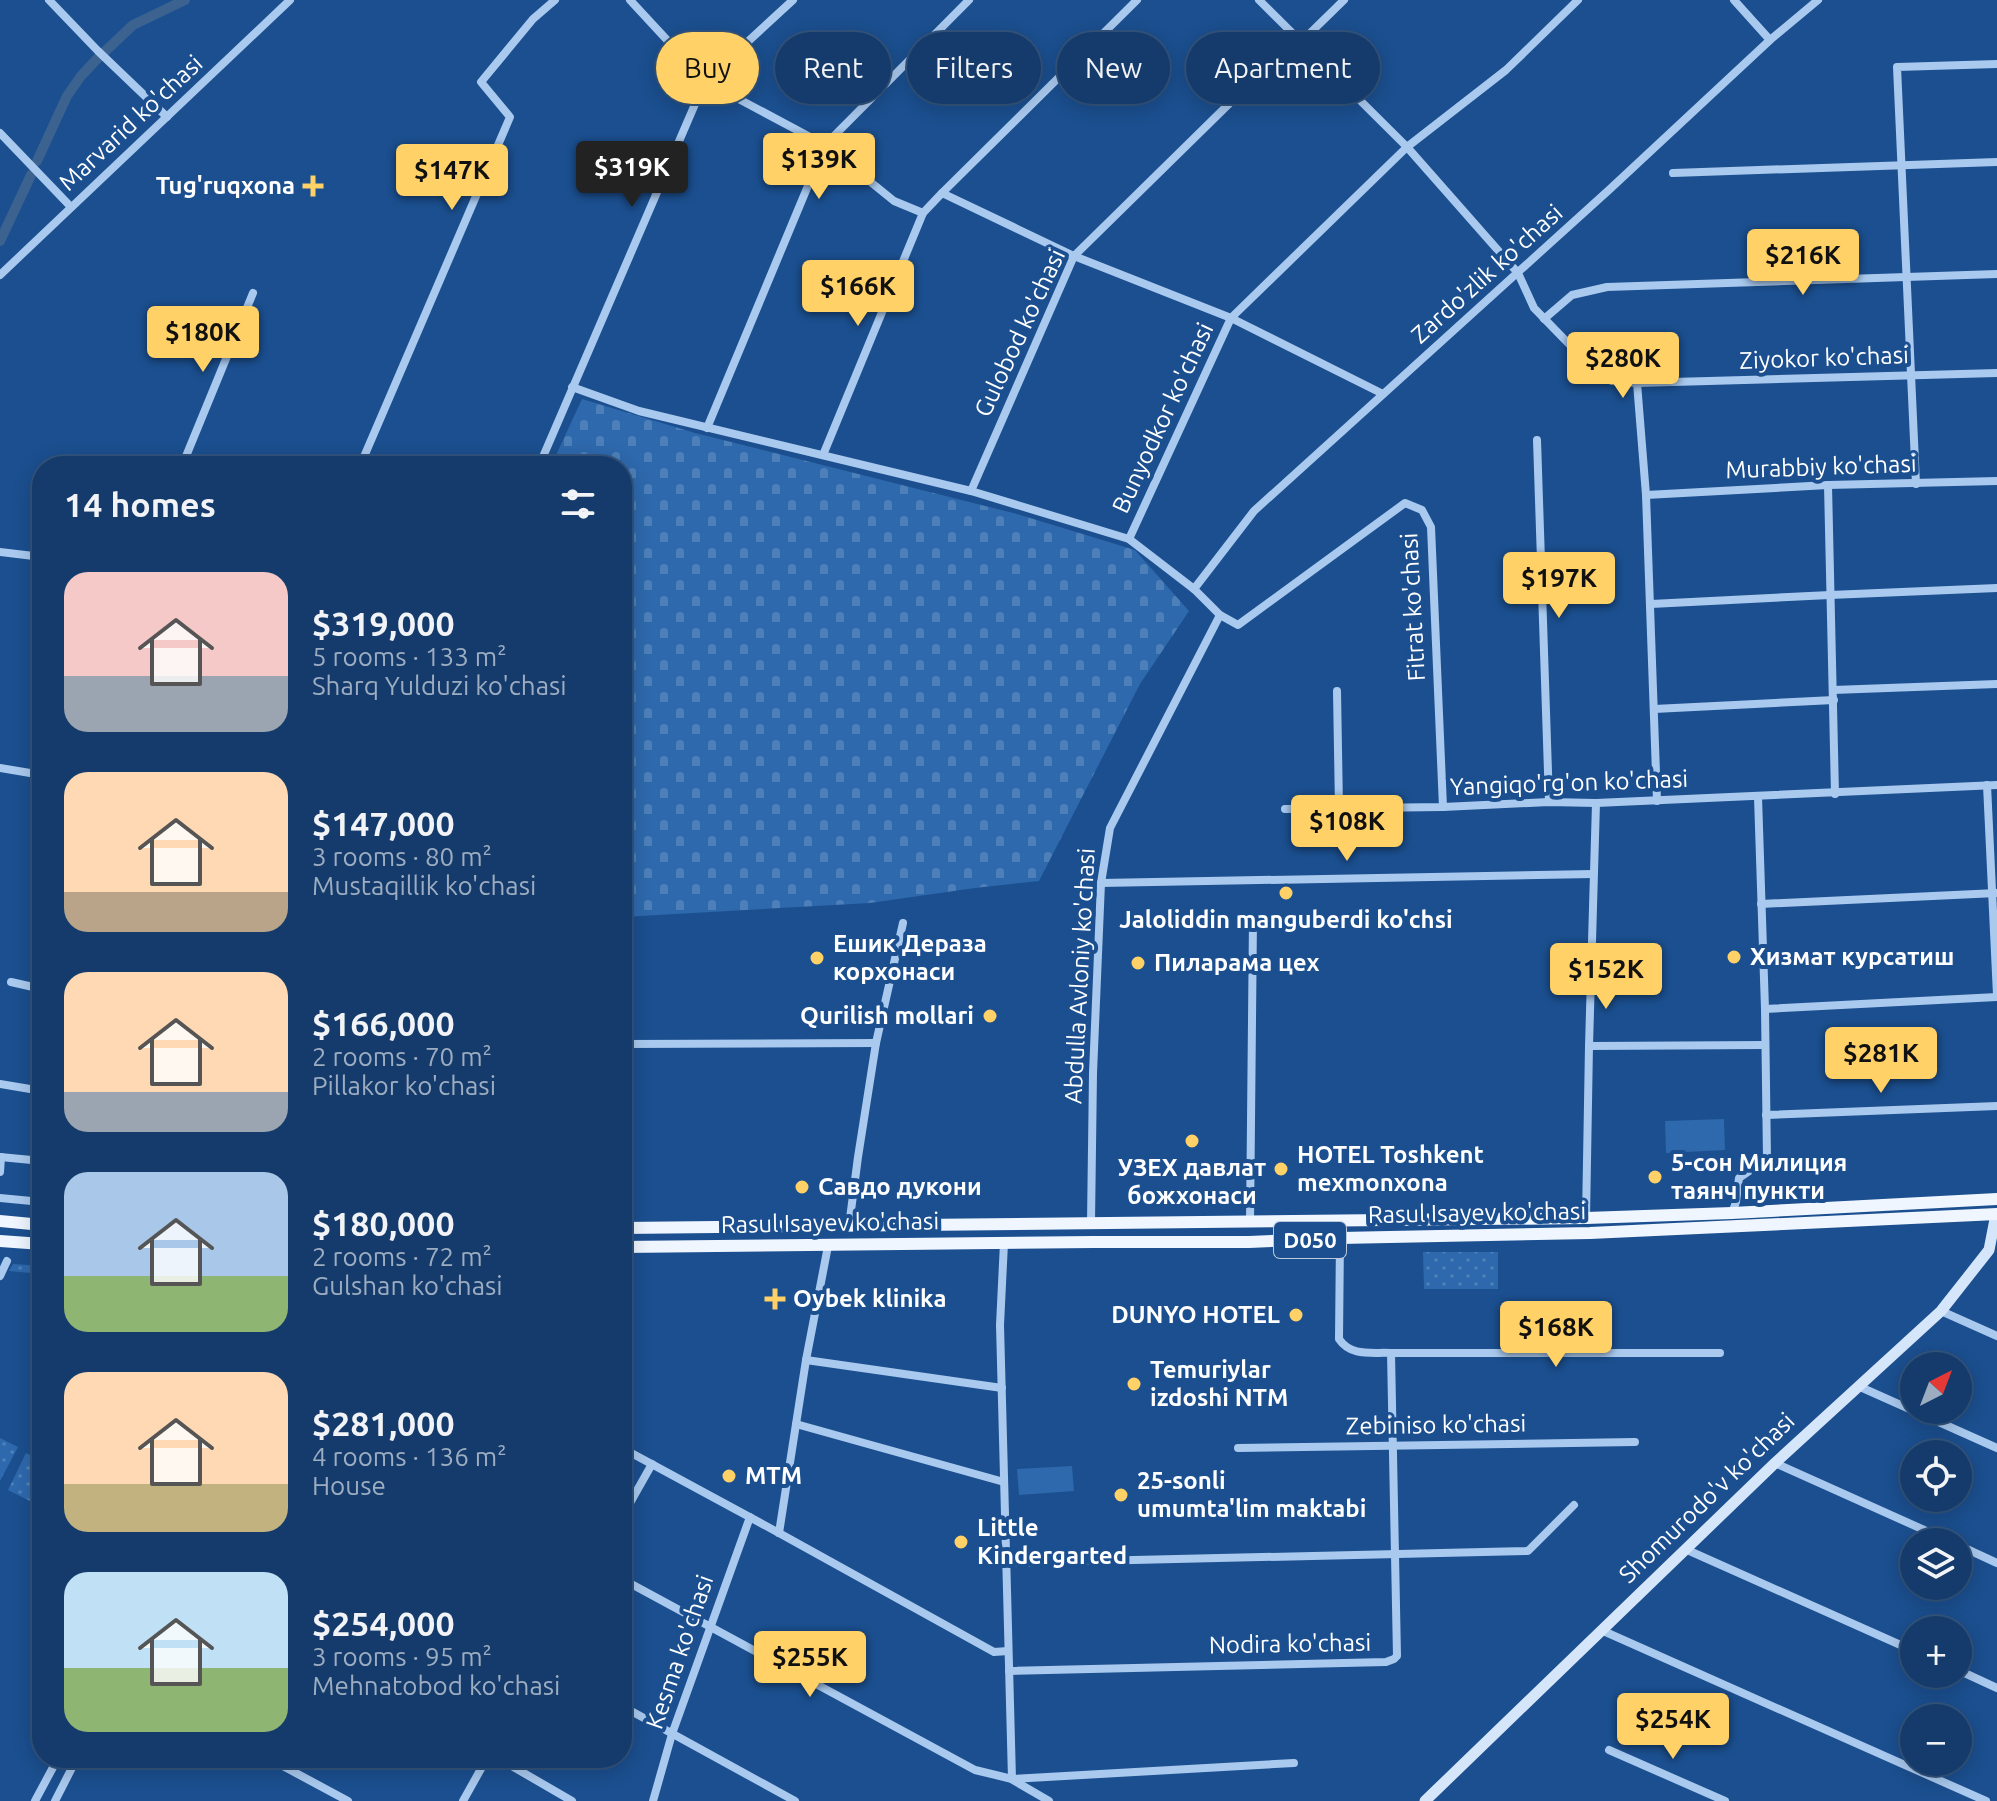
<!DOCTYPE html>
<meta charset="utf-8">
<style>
:root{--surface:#143b6b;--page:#1d4271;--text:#f1f3f6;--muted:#9dadc1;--line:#33557e;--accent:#ffd166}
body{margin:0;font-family:Ubuntu,sans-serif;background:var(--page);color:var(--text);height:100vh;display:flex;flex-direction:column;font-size:30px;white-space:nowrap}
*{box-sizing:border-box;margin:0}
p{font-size:26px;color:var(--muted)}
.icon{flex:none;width:44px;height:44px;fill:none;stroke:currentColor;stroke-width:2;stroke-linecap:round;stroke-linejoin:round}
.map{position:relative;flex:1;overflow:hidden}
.drawer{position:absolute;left:32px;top:456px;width:600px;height:1312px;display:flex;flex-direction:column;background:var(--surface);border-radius:32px;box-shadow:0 4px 20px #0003,0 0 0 2px var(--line)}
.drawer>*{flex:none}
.guide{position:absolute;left:656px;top:32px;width:760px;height:72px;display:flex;gap:16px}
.needle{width:52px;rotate:42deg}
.tools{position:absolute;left:1900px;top:1352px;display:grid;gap:16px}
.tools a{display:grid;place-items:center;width:72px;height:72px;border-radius:50%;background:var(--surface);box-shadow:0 4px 20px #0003,0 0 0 2px var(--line);font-size:40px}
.price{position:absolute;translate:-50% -68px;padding:0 18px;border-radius:8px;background:var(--accent);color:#111;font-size:26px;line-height:52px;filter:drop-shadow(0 2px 4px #0008)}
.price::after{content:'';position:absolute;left:50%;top:48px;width:24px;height:18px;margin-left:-12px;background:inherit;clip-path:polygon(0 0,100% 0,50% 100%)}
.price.selected{background:#222;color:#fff}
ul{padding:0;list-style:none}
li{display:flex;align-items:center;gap:24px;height:200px;padding:0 32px}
li span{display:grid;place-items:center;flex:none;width:224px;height:160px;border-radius:24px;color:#555}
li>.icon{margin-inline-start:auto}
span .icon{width:96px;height:96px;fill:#fffc;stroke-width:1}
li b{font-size:34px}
h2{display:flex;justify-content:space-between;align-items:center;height:96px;padding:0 32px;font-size:34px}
.chip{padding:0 28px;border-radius:36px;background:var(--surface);box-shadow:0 4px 20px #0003,0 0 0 2px var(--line);font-size:28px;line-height:72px}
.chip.selected{background:var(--accent);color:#111}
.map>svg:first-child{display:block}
.grass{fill:url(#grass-dots)}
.cemetery{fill:url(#cemetery-stones)}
.pitch{fill:#2e69ad}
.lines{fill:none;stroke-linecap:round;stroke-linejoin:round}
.canal{stroke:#3c6290;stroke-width:10}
.street{stroke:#a9c9ee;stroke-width:8}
.secondary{stroke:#d6e6fa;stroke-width:11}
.primary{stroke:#f0f6ff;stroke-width:12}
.poi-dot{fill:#ffd166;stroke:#1b4f8f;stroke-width:3}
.labels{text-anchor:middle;stroke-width:8;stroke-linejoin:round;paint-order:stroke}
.shield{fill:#1b4f8f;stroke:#bbcadd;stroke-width:2}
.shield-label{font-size:22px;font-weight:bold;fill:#fff}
.street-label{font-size:24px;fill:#fff;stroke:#1b4f8f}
.poi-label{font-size:24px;font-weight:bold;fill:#fff;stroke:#1b4f8f;text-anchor:start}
</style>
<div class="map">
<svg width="1997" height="1801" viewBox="0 0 1997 1801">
<defs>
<pattern id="grass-dots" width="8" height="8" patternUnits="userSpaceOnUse" patternTransform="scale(2)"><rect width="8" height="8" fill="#2e69ad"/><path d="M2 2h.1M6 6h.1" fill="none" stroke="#4d80b9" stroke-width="1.8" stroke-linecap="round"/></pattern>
<pattern id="cemetery-stones" width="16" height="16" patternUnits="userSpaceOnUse" patternTransform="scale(2)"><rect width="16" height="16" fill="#2e69ad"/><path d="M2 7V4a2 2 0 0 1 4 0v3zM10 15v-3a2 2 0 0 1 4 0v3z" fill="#4d80b9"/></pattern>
</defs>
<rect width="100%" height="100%" fill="#1b4f8f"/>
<!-- grass -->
<g class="grass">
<polygon points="1423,1252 1498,1252 1498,1289 1424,1289"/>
<polygon points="13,1264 42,1266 42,1274 9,1271"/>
<polygon points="0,1438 18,1447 0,1481"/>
<polygon points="26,1453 42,1461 42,1507 8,1490"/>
</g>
<!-- cemetery -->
<polygon class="cemetery" points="582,399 695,433 1017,514 1135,550 1189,611 1140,684 1039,881 975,888 870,903 622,917 622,466 551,466"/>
<!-- pitch -->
<g class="pitch">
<polygon points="1724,1119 1725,1150 1666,1153 1665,1121"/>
<polygon points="1072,1466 1074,1491 1019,1495 1017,1469"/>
</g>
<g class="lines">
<!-- canal -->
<g class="canal">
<polyline points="37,161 67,96 81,76 97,59 133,25 185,0"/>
<polyline points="0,241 31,175"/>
</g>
<!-- street -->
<g class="street">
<polyline points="49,0 98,51 167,117"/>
<polyline points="630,0 705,81 825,145 894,201 923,213 942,193 1074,256 1231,318 1383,394"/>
<polyline points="1259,0 1407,147 1518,273 1534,308 1599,375 1612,381 1637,383"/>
<polyline points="1734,0 1770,40"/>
<polyline points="1302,41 1344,0"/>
<polyline points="0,133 71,207"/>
<polyline points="1673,173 1997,162"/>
<polyline points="942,193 1137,0"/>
<polyline points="0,275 290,0"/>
<polyline points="1544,319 1572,295 1607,287 1997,274"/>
<polyline points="572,387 639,411 971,491 1129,539 1194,589 1220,615 1238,625 1405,503 1422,510 1431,527 1443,807"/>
<polyline points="707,428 825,145 969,0"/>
<polyline points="1537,440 1549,802"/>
<polyline points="823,455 923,213"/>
<polyline points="182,466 253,293"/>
<polyline points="360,466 510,117 481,82 533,19 555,0"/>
<polyline points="539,466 705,81 793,0"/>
<polyline points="1916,484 1897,67 1997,64"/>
<polyline points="1828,485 1835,794"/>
<polyline points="971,491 1074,256 1297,37"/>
<polyline points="1646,495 1828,485 1997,481"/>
<polyline points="1129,539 1231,318 1407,147 1506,70 1578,0"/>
<polyline points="0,552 42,557"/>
<polyline points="1194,589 1254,511 1610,189 1770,40 1818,0"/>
<polyline points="1651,604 1830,595 1997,588"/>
<polyline points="1833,690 1997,684"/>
<polyline points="1337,691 1339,808"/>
<polyline points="1654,709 1834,700"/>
<polyline points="0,768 42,775"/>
<polyline points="1987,785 1997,995"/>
<polyline points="1657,801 1646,495 1637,383 1997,373"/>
<polyline points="1285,809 1443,807 1549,802 1596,803 1997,785"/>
<polyline points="1101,883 1593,874"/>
<polyline points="1761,904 1997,893"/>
<polyline points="11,982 42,989"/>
<polyline points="1765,1009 1997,997"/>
<polyline points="622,1044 876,1043"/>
<polyline points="1589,1046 1765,1045"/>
<polyline points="0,1084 42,1091"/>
<polyline points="1766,1115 1997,1106"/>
<polyline points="0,1157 42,1161"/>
<polyline points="0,1172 1,1157"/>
<polyline points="0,1198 42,1202"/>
<polyline points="1732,1213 1736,1202 1739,1178 1767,1159 1765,1009 1758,797"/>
<polyline points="1586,1218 1589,1046 1596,803"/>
<polyline points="1091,1222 1093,1073 1101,883 1110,828 1220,615"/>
<polyline points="1250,1222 1253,919"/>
<polyline points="849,1226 858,1157 876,1043 903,923"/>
<polyline points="1004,1243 1000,1325 1012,1779"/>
<polyline points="0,1276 7,1261"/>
<polyline points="1941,1311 1997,1336"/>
<polyline points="1391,1353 1720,1353"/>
<polyline points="806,1360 1002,1388"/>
<polyline points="1858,1386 1997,1448"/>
<polyline points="796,1424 1004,1482"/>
<polyline points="622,1448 779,1533 994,1652 1008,1651"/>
<polyline points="1238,1448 1635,1442"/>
<polyline points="1775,1463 1951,1542"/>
<polyline points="622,1517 652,1464"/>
<polyline points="779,1533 806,1360 828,1246"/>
<polyline points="1958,1545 1997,1563"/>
<polyline points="1685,1549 1914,1651"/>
<polyline points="1005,1563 1528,1551 1574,1505"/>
<polyline points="622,1579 975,1770 1012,1779 1294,1763"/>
<polyline points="1601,1630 1986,1801"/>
<polyline points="1958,1670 1997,1688"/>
<path d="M1009,1671L1386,1662L1394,1659L1397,1656L1391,1353C1372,1352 1351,1357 1339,1339L1340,1238"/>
<polyline points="622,1706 795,1801"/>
<polyline points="1609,1750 1725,1801"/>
<polyline points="268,1758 348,1801"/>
<polyline points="498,1758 572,1801"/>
<polyline points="1013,1780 1049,1801"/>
<polyline points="35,1801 58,1758"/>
<polyline points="55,1801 77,1758"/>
<polyline points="463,1801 487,1758"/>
<polyline points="653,1801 672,1734 750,1517"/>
</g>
<!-- secondary -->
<polyline class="secondary" points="1425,1801 1775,1463 1941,1311 1989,1250 1996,1214"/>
<!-- primary -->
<g class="primary">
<polyline points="0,1221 42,1225"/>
<polyline points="622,1228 1586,1218 1732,1213 1997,1199"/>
<polyline points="0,1241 42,1244"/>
<polyline points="622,1247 1094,1242 1249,1242 1340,1238 1590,1233 1997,1214"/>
</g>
</g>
<!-- markers -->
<g class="poi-dot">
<path d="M309 174h8v8h8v8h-8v8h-8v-8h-8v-8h8z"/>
<circle cx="1286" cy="893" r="8"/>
<circle cx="1734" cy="957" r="8"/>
<circle cx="817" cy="958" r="8"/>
<circle cx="1138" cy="963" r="8"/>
<circle cx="990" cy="1016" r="8"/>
<circle cx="1192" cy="1141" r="8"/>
<circle cx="1281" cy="1169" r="8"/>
<circle cx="1655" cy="1177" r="8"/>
<circle cx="802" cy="1187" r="8"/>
<path d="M771 1287h8v8h8v8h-8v8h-8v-8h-8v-8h8z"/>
<circle cx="1296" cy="1315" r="8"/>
<circle cx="1134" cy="1384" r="8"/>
<circle cx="729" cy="1476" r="8"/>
<circle cx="1121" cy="1495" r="8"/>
<circle cx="961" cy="1542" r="8"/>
</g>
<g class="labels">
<!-- shield labels -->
<rect class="shield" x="1274" y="1222" width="72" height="36" rx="6"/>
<g class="shield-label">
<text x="1310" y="1248">D050</text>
</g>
<!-- street labels -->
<g class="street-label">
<text transform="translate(131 123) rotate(-43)" y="8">Marvarid ko'chasi</text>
<text transform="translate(1487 274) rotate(-42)" y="8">Zardo'zlik ko'chasi</text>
<text transform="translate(1020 333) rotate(-65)" y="8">Gulobod ko'chasi</text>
<text transform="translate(1824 358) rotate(-2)" y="8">Ziyokor ko'chasi</text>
<text transform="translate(1163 418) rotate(-65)" y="8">Bunyodkor ko'chasi</text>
<text transform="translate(1821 467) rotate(-2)" y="8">Murabbiy ko'chasi</text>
<text transform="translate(1413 607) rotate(-93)" y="8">Fitrat ko'chasi</text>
<text transform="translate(1569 783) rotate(-2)" y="8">Yangiqo'rg'on ko'chasi</text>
<text transform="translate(1080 976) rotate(-87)" y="8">Abdulla Avloniy ko'chasi</text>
<text transform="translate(1477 1213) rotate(-1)" y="8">Rasul Isayev ko'chasi</text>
<text transform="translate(830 1223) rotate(-1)" y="8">Rasul Isayev ko'chasi</text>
<text transform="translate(1436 1425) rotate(-1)" y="8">Zebiniso ko'chasi</text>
<text transform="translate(1707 1498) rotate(-44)" y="8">Shomurodo'v ko'chasi</text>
<text transform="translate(1290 1644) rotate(-1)" y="8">Nodira ko'chasi</text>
<text transform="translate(680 1652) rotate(-71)" y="8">Kesma ko'chasi</text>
</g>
<!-- poi labels -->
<g class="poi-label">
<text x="295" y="194" text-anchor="end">Tug'ruqxona</text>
<text x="1286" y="928" text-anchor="middle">Jaloliddin manguberdi ko'chsi</text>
<text x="833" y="952">Ешик Дераза<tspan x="833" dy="28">корхонаси</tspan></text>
<text x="1750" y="965">Хизмат курсатиш</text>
<text x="1154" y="971">Пиларама цех</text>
<text x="974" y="1024" text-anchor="end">Qurilish mollari</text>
<text x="1297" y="1163">HOTEL Toshkent<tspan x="1297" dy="28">mexmonxona</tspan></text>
<text x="1671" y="1171">5-сон Милиция<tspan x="1671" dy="28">таянч пункти</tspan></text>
<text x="1192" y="1176" text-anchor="middle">УЗЕХ давлат<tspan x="1192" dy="28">божхонаси</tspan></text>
<text x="818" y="1195">Савдо дукони</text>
<text x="793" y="1307">Oybek klinika</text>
<text x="1280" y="1323" text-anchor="end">DUNYO HOTEL</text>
<text x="1150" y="1378">Temuriylar<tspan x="1150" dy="28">izdoshi NTM</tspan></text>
<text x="745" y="1484">MTM</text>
<text x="1137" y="1489">25-sonli<tspan x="1137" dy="28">umumta'lim maktabi</tspan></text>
<text x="977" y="1536">Little<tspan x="977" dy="28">Kindergarted</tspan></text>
</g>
</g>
</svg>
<div class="tools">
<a><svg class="needle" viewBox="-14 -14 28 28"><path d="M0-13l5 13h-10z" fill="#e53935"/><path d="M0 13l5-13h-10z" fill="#9dadc1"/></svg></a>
<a><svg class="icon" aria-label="locate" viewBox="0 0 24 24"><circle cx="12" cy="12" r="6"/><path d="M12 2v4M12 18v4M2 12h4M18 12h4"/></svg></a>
<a><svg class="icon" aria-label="layers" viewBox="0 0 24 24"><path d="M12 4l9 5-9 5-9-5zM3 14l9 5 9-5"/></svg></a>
<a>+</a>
<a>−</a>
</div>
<b class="price" style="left:819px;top:201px">$139K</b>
<b class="price selected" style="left:632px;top:209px">$319K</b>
<b class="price" style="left:452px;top:212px">$147K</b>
<b class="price" style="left:1803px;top:297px">$216K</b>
<b class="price" style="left:858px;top:328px">$166K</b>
<b class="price" style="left:203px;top:374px">$180K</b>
<b class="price" style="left:1623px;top:400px">$280K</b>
<b class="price" style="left:1559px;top:620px">$197K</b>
<b class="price" style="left:1347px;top:863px">$108K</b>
<b class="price" style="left:1606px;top:1011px">$152K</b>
<b class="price" style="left:1881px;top:1095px">$281K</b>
<b class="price" style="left:1556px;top:1369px">$168K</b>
<b class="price" style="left:810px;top:1699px">$255K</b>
<b class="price" style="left:1673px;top:1761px">$254K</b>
<div class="guide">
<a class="chip selected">Buy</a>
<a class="chip">Rent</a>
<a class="chip">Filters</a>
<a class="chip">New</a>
<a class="chip">Apartment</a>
</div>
<section class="drawer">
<h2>14 homes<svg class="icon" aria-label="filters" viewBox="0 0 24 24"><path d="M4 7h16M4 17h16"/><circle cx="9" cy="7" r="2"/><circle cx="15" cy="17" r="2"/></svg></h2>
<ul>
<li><span style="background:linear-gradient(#f6c9c9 65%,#9aa5b1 0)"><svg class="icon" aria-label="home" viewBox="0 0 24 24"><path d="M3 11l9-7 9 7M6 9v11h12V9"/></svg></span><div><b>$319,000</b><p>5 rooms · 133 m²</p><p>Sharq Yulduzi ko'chasi</p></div></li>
<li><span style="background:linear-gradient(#ffd9b3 75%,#b9a48a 0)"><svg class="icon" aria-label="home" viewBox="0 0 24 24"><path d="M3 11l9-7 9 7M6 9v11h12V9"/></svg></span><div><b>$147,000</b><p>3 rooms · 80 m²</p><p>Mustaqillik ko'chasi</p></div></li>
<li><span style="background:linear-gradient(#ffd9b3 75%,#9aa5b1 0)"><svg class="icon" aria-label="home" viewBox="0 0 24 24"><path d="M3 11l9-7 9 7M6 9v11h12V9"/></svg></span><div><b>$166,000</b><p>2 rooms · 70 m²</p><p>Pillakor ko'chasi</p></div></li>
<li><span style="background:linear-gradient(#a9c7e8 65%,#8fb573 0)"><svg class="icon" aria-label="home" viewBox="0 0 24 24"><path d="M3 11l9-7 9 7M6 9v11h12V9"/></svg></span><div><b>$180,000</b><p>2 rooms · 72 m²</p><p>Gulshan ko'chasi</p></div></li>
<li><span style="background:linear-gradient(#ffd9b3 70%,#c2b280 0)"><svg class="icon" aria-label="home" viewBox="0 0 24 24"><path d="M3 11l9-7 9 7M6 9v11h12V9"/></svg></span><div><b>$281,000</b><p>4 rooms · 136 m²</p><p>House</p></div></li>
<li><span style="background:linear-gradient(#bfe0f5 60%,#8fb573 0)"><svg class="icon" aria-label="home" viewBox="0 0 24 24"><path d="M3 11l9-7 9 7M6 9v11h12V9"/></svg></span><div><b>$254,000</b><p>3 rooms · 95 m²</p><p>Mehnatobod ko'chasi</p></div></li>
</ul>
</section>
</div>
